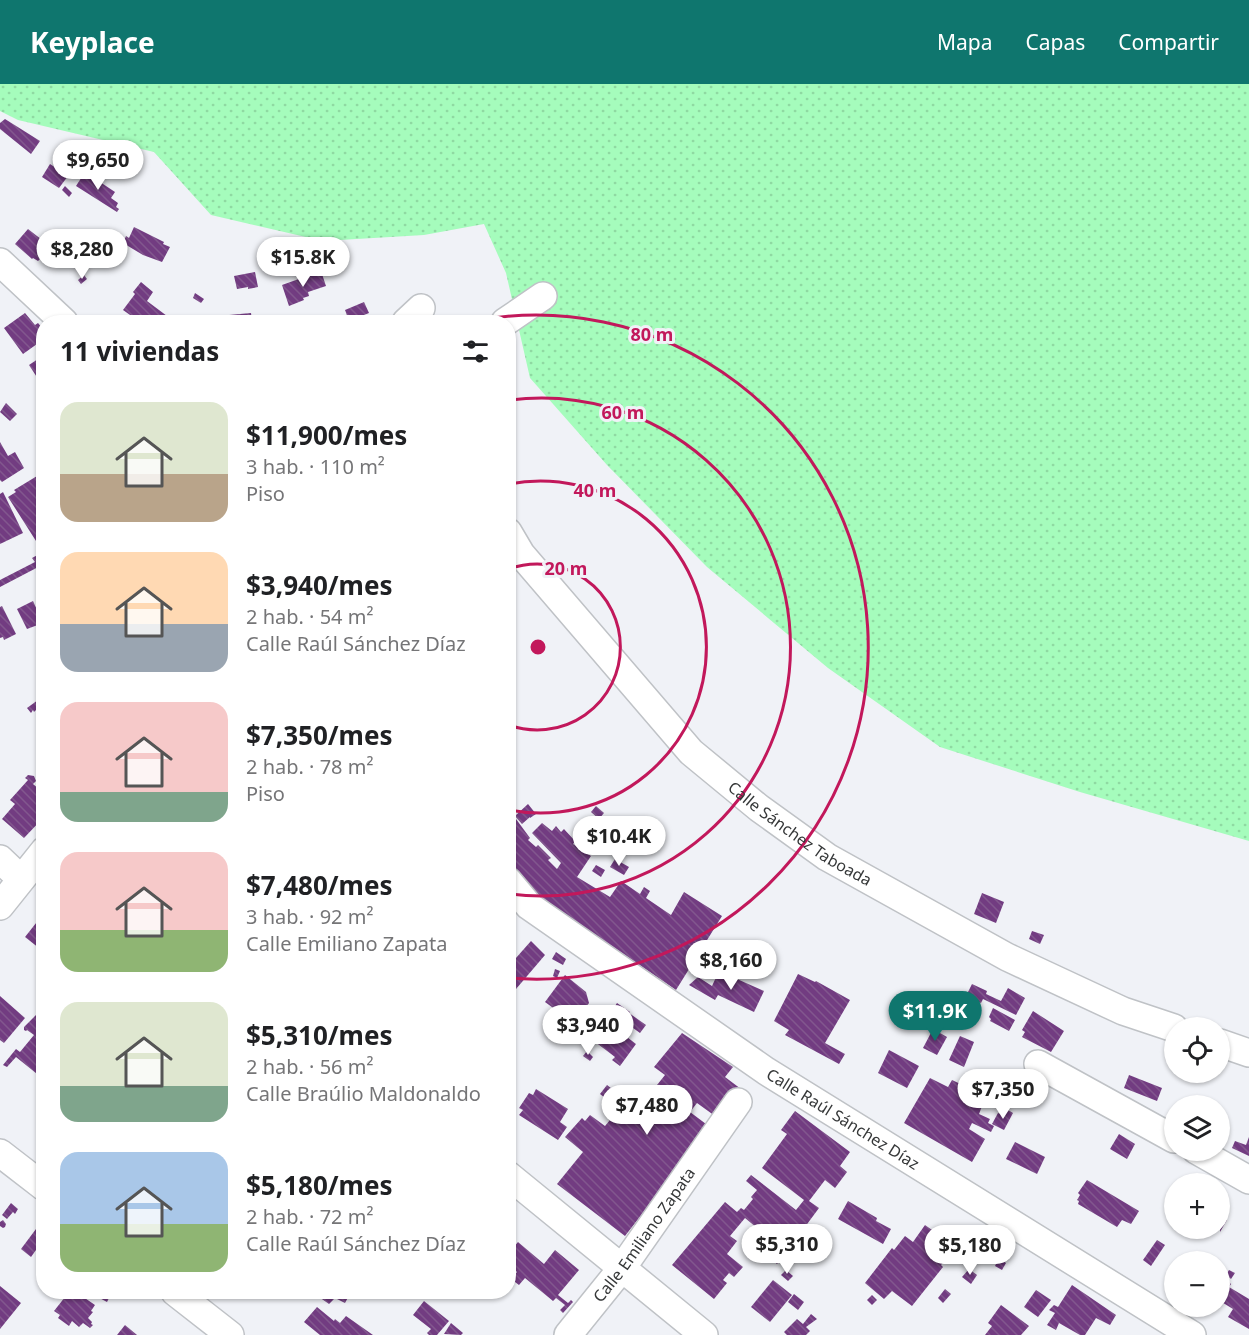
<!DOCTYPE html>
<html lang="es">
<meta charset="utf-8">
<style>
:root{--surface:#fff;--page:#f2f2f2;--text:#202124;--muted:#757577;--accent:#0f766e}
body{margin:0;font-family:"Noto Sans",sans-serif;background:var(--page);color:var(--text);height:100vh;display:flex;flex-direction:column;font-size:22px;white-space:nowrap}
*{box-sizing:border-box;margin:0}
p{font-size:20px;color:var(--muted)}
.icon{flex:none;width:33px;height:33px;fill:none;stroke:currentColor;stroke-width:2;stroke-linecap:round;stroke-linejoin:round}
.map{position:relative;flex:1;overflow:hidden}
.panel{position:absolute;left:36px;top:231px;width:480px;height:984px;display:flex;flex-direction:column;background:var(--surface);border-radius:24px;box-shadow:0 2px 4px #0004}
.panel>*{flex:none}
.tools{position:absolute;left:1164px;top:933px;display:grid;gap:12px}
.tools a{display:grid;place-items:center;width:66px;height:66px;border-radius:50%;background:var(--surface);box-shadow:0 2px 4px #0004;font-size:30px}
.price{position:absolute;translate:-50% -51px;padding:0 14px;border-radius:21px;background:#fff;color:#222;font-size:20px;line-height:39px;filter:drop-shadow(0 2px 3px #0008)}
.price::after{content:'';position:absolute;left:50%;top:36px;width:18px;height:14px;margin-left:-9px;background:inherit;clip-path:polygon(0 0,100% 0,50% 100%)}
.price.active{background:var(--accent);color:#fff}
ul{padding:0;list-style:none}
li{display:flex;align-items:center;gap:18px;height:150px;padding:0 24px}
li span{display:grid;place-items:center;flex:none;width:168px;height:120px;border-radius:18px;color:#555}
li>.icon{margin-inline-start:auto}
span .icon{width:72px;height:72px;fill:#fffc;stroke-width:1}
li b{font-size:26px}
h2{display:flex;justify-content:space-between;align-items:center;height:72px;padding:0 24px;font-size:26px}
header{display:flex;align-items:center;gap:36px;box-sizing:border-box;height:84px;padding:0 30px;background:var(--accent);color:#fff}
header strong{font-size:28px}
nav{display:flex;gap:33px;margin-inline-start:auto;font-size:21px}
.map>svg:first-child{display:block}
.grass{fill:url(#grass-dots)}
.building{fill:url(#building-back-hatch)}
.lines{fill:none;stroke-linecap:round;stroke-linejoin:round}
.minor-casing{stroke:#bfc2c6;stroke-width:30}
.minor{stroke:#fff;stroke-width:27}
.ring{fill:none;stroke:#c2185b;stroke-width:3}
.labels{text-anchor:middle;stroke-width:6;stroke-linejoin:round;paint-order:stroke}
.street-label{font-size:16px;fill:#363839;stroke:#f0f2f7}
.centre{fill:#c2185b;stroke:#f0f2f7;stroke-width:3}
.ring-label{font-size:18px;text-anchor:middle;font-weight:bold;fill:#c2185b;stroke:#f0f2f7;stroke-width:6;stroke-linejoin:round;paint-order:stroke}
</style>
<header>
<strong>Keyplace</strong>
<nav><a>Mapa</a><a>Capas</a><a>Compartir</a></nav>
</header>
<div class="map">
<svg width="1249" height="1251" viewBox="0 0 1249 1251">
<defs>
<pattern id="grass-dots" width="8" height="8" patternUnits="userSpaceOnUse" patternTransform="scale(1.5)"><rect width="8" height="8" fill="#a5fcbc"/><path d="M2 2h.1M6 6h.1" fill="none" stroke="#8fd9a2" stroke-width="1.8" stroke-linecap="round"/></pattern>
<pattern id="building-back-hatch" width="6" height="6" patternUnits="userSpaceOnUse" patternTransform="scale(1.5)"><rect width="6" height="6" fill="#723c81"/><path d="M-1 5l2 2M0 0l6 6M5-1l2 2" fill="none" stroke="#82578e"/></pattern>
</defs>
<rect width="100%" height="100%" fill="#f0f2f7"/>
<!-- grass -->
<polygon class="grass" points="0,0 1249,0 1249,757 1080,708 940,663 828,584 707,483 607,381 530,294 506,189 484,140 424,151 323,157 211,131 154,68 18,36 0,27"/>
<!-- building -->
<g class="building">
<polygon points="5,35 40,57 31,70 0,45 0,39"/>
<polygon points="62,65 79,79 77,82 59,70"/>
<polygon points="50,80 68,92 59,104 42,93"/>
<polygon points="85,88 115,108 111,114 118,119 116,123 119,125 117,128 76,102"/>
<polygon points="65,102 72,109 69,113 62,106"/>
<polygon points="134,143 164,158 163,160 170,163 162,178 143,171 123,159 126,152 129,154"/>
<polygon points="28,145 46,159 37,170 41,174 38,177 33,174 32,175 15,160"/>
<polygon points="65,158 67,161 60,166 61,168 57,171 54,166"/>
<polygon points="321,187 326,202 308,208 309,212 303,214 304,216 289,222 282,201"/>
<polygon points="255,188 258,203 248,205 248,203 237,205 234,192"/>
<polygon points="84,191 87,195 81,200 78,196"/>
<polygon points="141,198 153,208 147,217 175,238 140,238 123,226 135,210 133,208"/>
<polygon points="195,209 204,215 201,219 193,214"/>
<polygon points="364,218 369,229 349,237 345,226"/>
<polygon points="25,229 35,241 38,239 44,246 44,255 23,270 4,244"/>
<polygon points="251,229 252,238 230,238 229,231"/>
<rect x="267" y="236" width="18" height="2"/>
<polygon points="44,271 44,304 29,281"/>
<polygon points="6,319 17,330 10,337 0,328"/>
<polygon points="0,358 8,372 15,368 24,384 2,398 0,396"/>
<polygon points="42,389 44,391 44,480 0,503 0,496 35,478 32,474 43,468 8,413 16,408 14,406"/>
<polygon points="3,408 23,449 0,460 0,410"/>
<polygon points="33,517 43,539 27,545 17,525"/>
<polygon points="2,522 16,550 4,556 3,553 0,554 0,523"/>
<polygon points="38,616 42,620 34,628 33,626 31,629 27,624"/>
<polygon points="28,691 34,692 36,697 33,700 44,709 44,733 24,754 2,735 15,720 10,716 28,696 25,694"/>
<polygon points="528,720 536,730 530,734 530,733 522,740 515,732"/>
<polygon points="596,722 604,729 599,735 591,728"/>
<polygon points="516,735 530,754 528,756 536,763 538,761 551,774 548,776 557,785 561,779 532,749 542,739 552,747 556,742 561,748 564,745 575,757 573,760 591,772 577,793 610,813 621,797 640,810 644,803 650,807 646,814 671,831 684,808 722,832 676,906 540,813 508,777 508,741"/>
<polygon points="631,750 643,757 639,764 627,757"/>
<polygon points="615,775 629,783 624,791 610,783"/>
<polygon points="596,781 605,786 601,793 592,787"/>
<polygon points="982,809 1004,818 996,839 974,830"/>
<polygon points="44,829 44,868 25,853"/>
<polygon points="1032,847 1044,851 1040,860 1029,855"/>
<polygon points="531,857 545,871 516,905 508,898 508,883"/>
<polygon points="556,868 566,875 563,881 552,875"/>
<polygon points="555,885 560,887 557,894 553,892"/>
<polygon points="719,887 764,907 754,928 718,911 715,916 689,901 698,893 712,902"/>
<polygon points="798,890 815,898 816,897 850,916 825,959 845,970 839,980 785,951 789,946 774,937"/>
<polygon points="565,891 586,908 589,919 574,939 545,918"/>
<polygon points="972,900 987,907 986,910 1001,917 1008,904 1025,914 1016,931 983,915 981,919 966,912"/>
<polygon points="0,912 25,934 4,959 0,956"/>
<polygon points="617,919 630,928 629,929 646,941 640,949 611,928"/>
<polygon points="993,924 1015,936 1009,947 990,937 991,935 989,933"/>
<polygon points="597,926 607,934 605,936 636,960 620,982 612,976 615,973 590,954 586,958 577,952"/>
<polygon points="1033,927 1064,947 1051,968 1022,953 1025,948 1022,946"/>
<polygon points="37,930 41,932 36,937 44,945 42,994 16,973 7,983 3,981 16,965 20,968 34,951 27,946 26,947 24,946 24,943"/>
<polygon points="933,945 947,953 937,971 923,964"/>
<polygon points="682,949 733,983 725,993 741,1005 730,1017 715,1032 697,1019 690,1028 710,1043 625,1152 557,1100 583,1068 565,1053 582,1034 585,1037 590,1031 605,1042 638,1002 652,1013 656,1008 653,1006 665,991 654,983"/>
<polygon points="960,952 974,958 964,983 949,976"/>
<polygon points="889,966 919,982 907,1004 878,989"/>
<polygon points="587,967 593,973 590,977 583,972"/>
<polygon points="1129,991 1162,1004 1157,1017 1124,1004"/>
<polygon points="930,994 948,1003 952,996 986,1012 979,1030 990,1035 988,1039 994,1042 991,1048 972,1039 969,1045 985,1055 972,1078 904,1039"/>
<polygon points="607,1001 621,1012 614,1021 600,1010"/>
<polygon points="536,1005 568,1025 560,1038 567,1043 558,1056 519,1031 523,1026 519,1024 529,1009 533,1011"/>
<polygon points="1011,1010 1021,1014 1018,1021 1009,1016"/>
<polygon points="1008,1026 1013,1029 1004,1046 992,1040 998,1029 1004,1031"/>
<polygon points="795,1027 850,1068 840,1082 847,1088 835,1104 825,1096 809,1117 819,1124 799,1151 791,1145 787,1151 794,1157 777,1180 772,1175 781,1164 745,1134 730,1152 737,1157 727,1170 743,1183 734,1193 729,1189 723,1196 727,1199 714,1215 672,1181 725,1118 737,1128 741,1124 744,1126 753,1115 751,1113 757,1106 746,1097 751,1091 796,1126 804,1116 762,1084 787,1050 781,1046"/>
<polygon points="1119,1050 1135,1060 1127,1075 1110,1065"/>
<polygon points="1249,1053 1249,1072 1232,1064 1235,1057 1246,1061"/>
<polygon points="1015,1058 1045,1073 1037,1090 1006,1075"/>
<polygon points="1087,1096 1139,1127 1131,1140 1122,1136 1117,1143 1078,1120 1079,1117 1077,1116 1080,1111 1078,1109"/>
<polygon points="1174,1104 1174,1127 1167,1124"/>
<polygon points="848,1117 877,1134 876,1137 891,1145 883,1160 838,1135"/>
<polygon points="11,1119 18,1125 15,1130 13,1128 7,1135 2,1131"/>
<polygon points="1220,1132 1227,1136 1220,1148"/>
<polygon points="3,1136 6,1140 5,1143 3,1144 0,1142 0,1138"/>
<polygon points="925,1141 956,1163 941,1181 943,1183 912,1222 892,1207 884,1215 865,1199 892,1164 894,1166 905,1152 913,1158"/>
<polygon points="36,1145 44,1151 44,1156 41,1159 44,1161 44,1173 36,1166 31,1173 21,1165"/>
<polygon points="757,1146 764,1153 760,1157 753,1151"/>
<polygon points="987,1146 1003,1156 993,1169 979,1161"/>
<polygon points="1157,1156 1165,1161 1151,1182 1143,1176"/>
<polygon points="518,1158 544,1180 555,1166 579,1186 558,1211 568,1219 571,1216 573,1218 563,1229 560,1226 565,1221 556,1214 553,1217 525,1194 519,1201 511,1195 517,1188 508,1180 508,1170"/>
<polygon points="999,1174 1006,1179 1002,1186 995,1182"/>
<polygon points="969,1185 977,1191 971,1200 962,1193"/>
<polygon points="786,1186 793,1192 788,1197 781,1191"/>
<polygon points="1229,1186 1235,1189 1231,1195 1226,1191"/>
<polygon points="1220,1191 1231,1200 1229,1203 1249,1215 1249,1245 1228,1233 1233,1225 1220,1217"/>
<polygon points="773,1196 792,1211 770,1238 751,1223"/>
<polygon points="1072,1201 1116,1231 1110,1241 1096,1234 1085,1251 1080,1251 1059,1239 1056,1246 1047,1241 1055,1229 1049,1226 1054,1221 1058,1223"/>
<polygon points="0,1202 21,1219 0,1245"/>
<polygon points="945,1205 951,1210 943,1219 938,1214"/>
<polygon points="1036,1206 1051,1216 1038,1233 1024,1223"/>
<polygon points="69,1208 76,1208 95,1221 91,1227 93,1228 88,1234 92,1238 91,1240 93,1241 90,1244 83,1239 79,1243 72,1237 69,1242 58,1234 60,1231 54,1227"/>
<polygon points="93,1208 103,1208 110,1212 107,1218 92,1210"/>
<polygon points="312,1208 351,1208 345,1219 335,1214 329,1220"/>
<polygon points="794,1210 804,1218 798,1226 788,1218"/>
<polygon points="872,1211 877,1216 872,1221 867,1216"/>
<polygon points="424,1217 449,1237 437,1251 429,1251 427,1249 431,1245 413,1231"/>
<polygon points="1001,1221 1029,1242 1021,1251 985,1251 992,1242 988,1239"/>
<polygon points="317,1223 334,1237 335,1235 340,1239 346,1232 373,1251 320,1251 304,1238"/>
<polygon points="811,1230 817,1235 806,1243 810,1247 806,1251 787,1251 784,1248 797,1235 803,1240"/>
<polygon points="451,1239 463,1249 461,1251 444,1250"/>
<polygon points="125,1241 137,1251 117,1251"/>
</g>
<g class="lines">
<!-- minor casing -->
<g class="minor-casing">
<g id="minor">
<polyline points="0,178 64,238"/>
<polyline points="406,238 421,224"/>
<polyline points="505,238 543,212"/>
<path id="s1" d="M508,448L521,470L691,668L759,724L827,773L1007,873L1123,927L1174,944"/>
<polyline points="0,775 21,795"/>
<path id="s2" d="M508,797L529,822L766,987L1192,1251"/>
<polyline points="0,822 44,767"/>
<polyline points="1220,959 1249,969"/>
<polyline points="1038,980 1174,1055"/>
<polyline points="1196,1066 1249,1096"/>
<polyline points="0,1069 44,1103"/>
<polyline points="508,1091 704,1251"/>
<polyline points="175,1208 230,1251"/>
<path id="s3" d="M568,1251L622,1184L738,1018"/>
</g>
</g>
<!-- minor -->
<use href="#minor" class="minor"/>
</g>
<!-- distance rings -->
<g class="ring">
<path d="M509 485A83 83 0 1 1 509 641"/>
<path d="M509 400A166 166 0 1 1 509 726"/>
<path d="M510 316A249 249 0 1 1 510 810"/>
<path d="M469 238A332 332 0 1 1 509 894"/>
</g>
<g class="labels">
<!-- street labels -->
<g class="street-label">
<text dy="6" stroke="none"><textPath href="#s1" startOffset="423">Calle Sánchez Taboada</textPath></text>
<text dy="6" stroke="none"><textPath href="#s2" startOffset="412">Calle Raúl Sánchez Díaz</textPath></text>
<text dy="6" stroke="none"><textPath href="#s3" startOffset="126">Calle Emiliano Zapata</textPath></text>
</g>
</g>
<circle cx="538" cy="563" r="9" class="centre"/>
<g class="ring-label">
<text x="652" y="257">80 m</text>
<text x="623" y="335">60 m</text>
<text x="595" y="413">40 m</text>
<text x="566" y="491">20 m</text>
</g>
</svg>
<div class="tools">
<a><svg class="icon" aria-label="locate" viewBox="0 0 24 24"><circle cx="12" cy="12" r="6"/><path d="M12 2v4M12 18v4M2 12h4M18 12h4"/></svg></a>
<a><svg class="icon" aria-label="layers" viewBox="0 0 24 24"><path d="M12 4l9 5-9 5-9-5zM3 14l9 5 9-5"/></svg></a>
<a>+</a>
<a>−</a>
</div>
<b class="price" style="left:98px;top:107px">$9,650</b>
<b class="price" style="left:82px;top:196px">$8,280</b>
<b class="price" style="left:303px;top:204px">$15.8K</b>
<b class="price" style="left:619px;top:783px">$10.4K</b>
<b class="price" style="left:731px;top:907px">$8,160</b>
<b class="price active" style="left:935px;top:958px">$11.9K</b>
<b class="price" style="left:588px;top:972px">$3,940</b>
<b class="price" style="left:1003px;top:1036px">$7,350</b>
<b class="price" style="left:647px;top:1052px">$7,480</b>
<b class="price" style="left:787px;top:1191px">$5,310</b>
<b class="price" style="left:970px;top:1192px">$5,180</b>
<section class="panel">
<h2>11 viviendas<svg class="icon" aria-label="filters" viewBox="0 0 24 24"><path d="M4 7h16M4 17h16"/><circle cx="9" cy="7" r="2"/><circle cx="15" cy="17" r="2"/></svg></h2>
<ul>
<li><span style="background:linear-gradient(#dfe7d0 60%,#b9a48a 0)"><svg class="icon" aria-label="home" viewBox="0 0 24 24"><path d="M3 11l9-7 9 7M6 9v11h12V9"/></svg></span><div><b>$11,900/mes</b><p>3 hab. · 110 m²</p><p>Piso</p></div></li>
<li><span style="background:linear-gradient(#ffd9b3 60%,#9aa5b1 0)"><svg class="icon" aria-label="home" viewBox="0 0 24 24"><path d="M3 11l9-7 9 7M6 9v11h12V9"/></svg></span><div><b>$3,940/mes</b><p>2 hab. · 54 m²</p><p>Calle Raúl Sánchez Díaz</p></div></li>
<li><span style="background:linear-gradient(#f6c9c9 75%,#7fa58c 0)"><svg class="icon" aria-label="home" viewBox="0 0 24 24"><path d="M3 11l9-7 9 7M6 9v11h12V9"/></svg></span><div><b>$7,350/mes</b><p>2 hab. · 78 m²</p><p>Piso</p></div></li>
<li><span style="background:linear-gradient(#f6c9c9 65%,#8fb573 0)"><svg class="icon" aria-label="home" viewBox="0 0 24 24"><path d="M3 11l9-7 9 7M6 9v11h12V9"/></svg></span><div><b>$7,480/mes</b><p>3 hab. · 92 m²</p><p>Calle Emiliano Zapata</p></div></li>
<li><span style="background:linear-gradient(#dfe7d0 70%,#7fa58c 0)"><svg class="icon" aria-label="home" viewBox="0 0 24 24"><path d="M3 11l9-7 9 7M6 9v11h12V9"/></svg></span><div><b>$5,310/mes</b><p>2 hab. · 56 m²</p><p>Calle Braúlio Maldonaldo</p></div></li>
<li><span style="background:linear-gradient(#a9c7e8 60%,#8fb573 0)"><svg class="icon" aria-label="home" viewBox="0 0 24 24"><path d="M3 11l9-7 9 7M6 9v11h12V9"/></svg></span><div><b>$5,180/mes</b><p>2 hab. · 72 m²</p><p>Calle Raúl Sánchez Díaz</p></div></li>
</ul>
</section>
</div>
